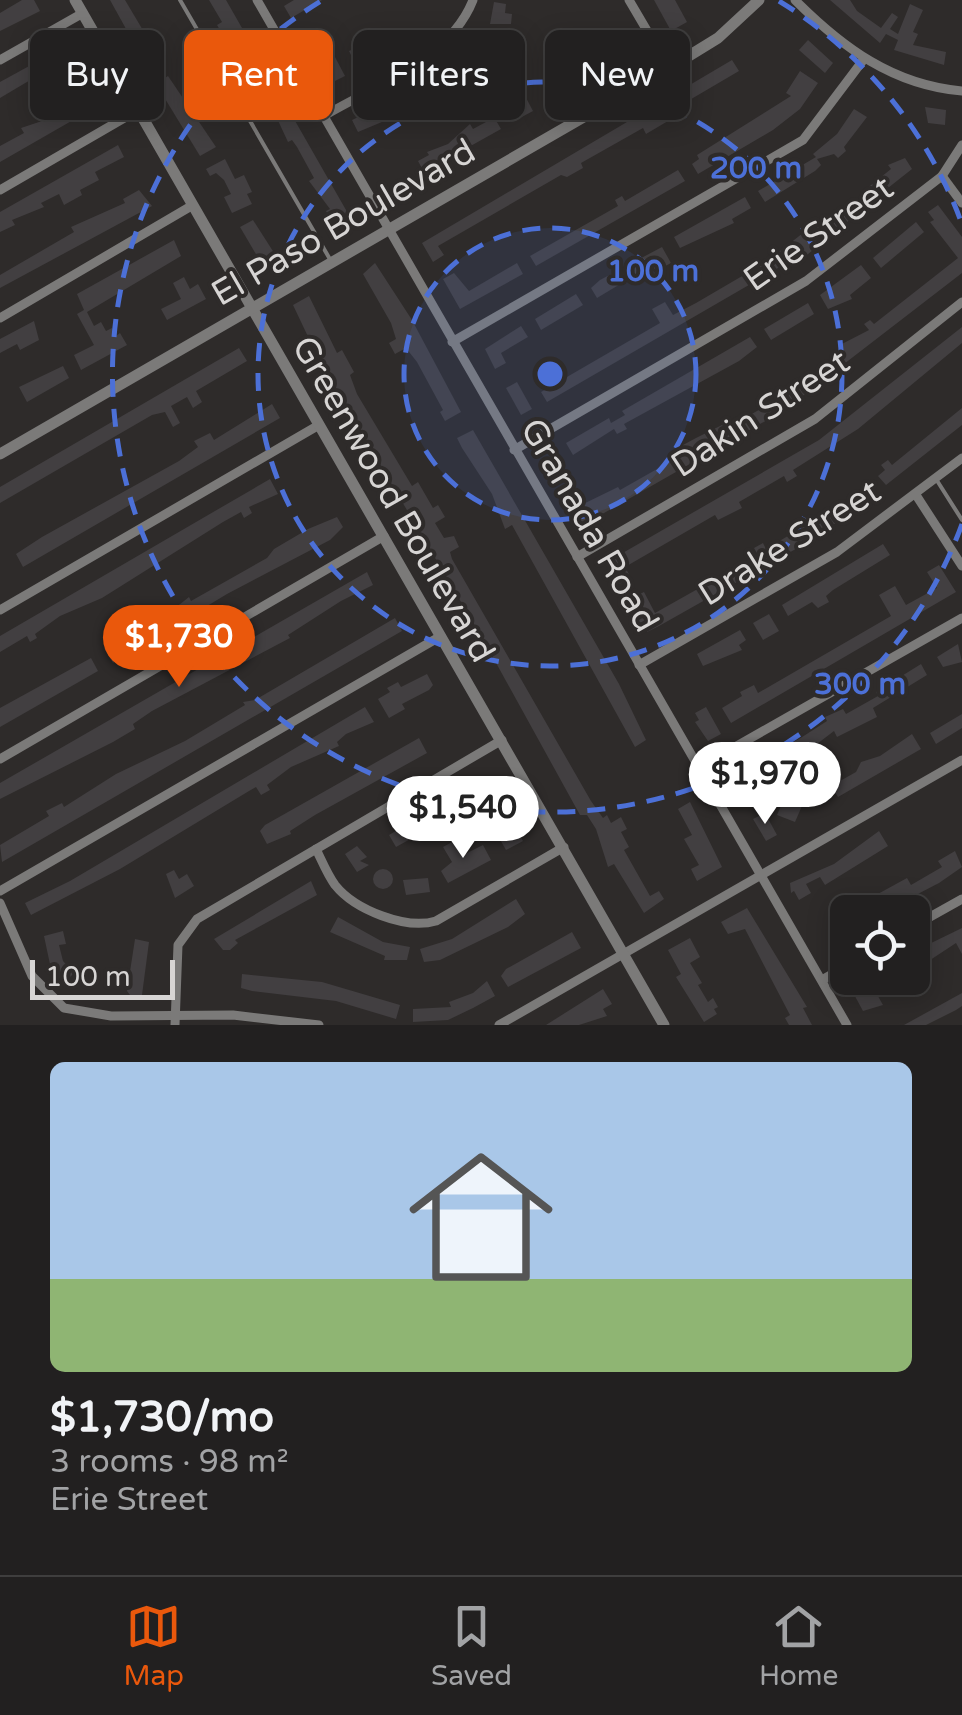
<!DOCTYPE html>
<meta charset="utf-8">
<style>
:root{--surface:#222020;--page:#2a2829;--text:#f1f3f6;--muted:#a2a3a5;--line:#3f3e3e;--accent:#ea580c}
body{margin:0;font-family:"Varela Round",sans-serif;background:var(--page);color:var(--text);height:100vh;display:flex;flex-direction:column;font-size:38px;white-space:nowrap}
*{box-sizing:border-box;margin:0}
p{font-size:32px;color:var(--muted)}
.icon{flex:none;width:55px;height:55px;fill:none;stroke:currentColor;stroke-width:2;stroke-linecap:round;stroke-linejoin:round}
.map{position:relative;height:1025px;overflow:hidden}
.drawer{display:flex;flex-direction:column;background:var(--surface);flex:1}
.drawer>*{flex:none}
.guide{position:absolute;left:30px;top:30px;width:902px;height:90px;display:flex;gap:20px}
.tools{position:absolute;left:830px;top:895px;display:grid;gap:20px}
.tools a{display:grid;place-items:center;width:100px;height:100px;border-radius:15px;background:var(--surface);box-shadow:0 5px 25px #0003,0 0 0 2px var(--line);font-size:50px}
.scale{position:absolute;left:30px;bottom:25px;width:145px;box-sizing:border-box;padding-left:10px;border:5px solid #d7d5d4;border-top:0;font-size:28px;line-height:35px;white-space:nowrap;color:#d7d5d4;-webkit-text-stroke:8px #2e2b2a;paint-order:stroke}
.price{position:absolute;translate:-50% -85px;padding:0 22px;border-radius:35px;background:#fff;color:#222;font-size:32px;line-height:65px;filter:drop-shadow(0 2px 5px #0008)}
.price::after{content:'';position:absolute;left:50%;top:60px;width:30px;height:22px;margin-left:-15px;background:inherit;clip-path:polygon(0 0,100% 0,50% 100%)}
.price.current{background:var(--accent);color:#fff}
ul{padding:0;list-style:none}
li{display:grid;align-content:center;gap:20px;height:530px;padding:0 50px}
li span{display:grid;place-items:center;height:310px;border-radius:15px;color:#555}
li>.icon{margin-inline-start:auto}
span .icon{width:180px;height:180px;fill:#fffc;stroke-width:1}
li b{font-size:42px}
.chip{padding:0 35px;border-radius:15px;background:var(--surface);box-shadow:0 5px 25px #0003,0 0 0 2px var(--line);font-size:35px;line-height:90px}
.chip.current{background:var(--accent);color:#fff}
.dock{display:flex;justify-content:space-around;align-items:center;height:140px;border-top:2px solid var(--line);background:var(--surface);font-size:28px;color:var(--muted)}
.dock a{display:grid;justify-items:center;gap:5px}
.dock .current{color:var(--accent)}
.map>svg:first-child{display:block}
.building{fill:#423f41}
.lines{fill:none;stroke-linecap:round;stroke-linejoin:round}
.service{stroke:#7b7a79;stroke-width:4}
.minor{stroke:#7b7a79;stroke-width:9}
.tertiary{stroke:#7b7a79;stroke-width:11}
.ring{fill:none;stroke:#4c70d7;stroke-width:5;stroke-dasharray:18 12}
.labels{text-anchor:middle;stroke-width:8;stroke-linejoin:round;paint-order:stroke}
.street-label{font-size:35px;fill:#d7d5d4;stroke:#2e2b2a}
.centre{fill:#4c70d7;stroke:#2e2b2a;stroke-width:5}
.ring-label{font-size:30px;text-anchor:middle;font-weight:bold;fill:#4c70d7;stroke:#2e2b2a;stroke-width:8;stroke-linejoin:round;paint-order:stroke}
</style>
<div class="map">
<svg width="962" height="1025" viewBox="0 0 962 1025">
<rect width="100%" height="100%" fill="#2e2b2a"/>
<!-- building -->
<g class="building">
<polygon points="22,0 34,0 40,11 0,31 0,13"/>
<polygon points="110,0 125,0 144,32 140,34 161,63 150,69 145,63"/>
<polygon points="209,0 226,0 350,217 334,226 326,211 330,209 309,181 314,178 297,147 292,140 288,142 274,112 269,114 265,106 269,104 228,32 223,35 217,25 222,22"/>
<polygon points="294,0 322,0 291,18 284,6"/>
<polygon points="654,0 675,0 687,22 671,31"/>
<polygon points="830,0 850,0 857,11 881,28 892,13 898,17 890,29 898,34 910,4 923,10 913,32 918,34 913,45 946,52 944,65 894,50 898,40 886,34 880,43"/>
<polygon points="494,2 506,4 505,13 512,14 511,24 490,24"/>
<polygon points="480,30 496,41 483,60 467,49"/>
<polygon points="396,31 402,44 357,67 349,51"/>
<polygon points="624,36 634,54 582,82 576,70 615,49 612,43"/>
<polygon points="808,40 833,63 825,73 799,50"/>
<polygon points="59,49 69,66 58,72 55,66 51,69 44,57"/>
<polygon points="335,57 345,76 329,84 320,66"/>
<polygon points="732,60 739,71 664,115 668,121 646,134 643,128 581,163 583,168 567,177 561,175 438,246 444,255 433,262 422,243"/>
<polygon points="31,65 37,76 0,98 0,82"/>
<polygon points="800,71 818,83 800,109 773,130 698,174 692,164 699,159 697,155 791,96 786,93"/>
<polygon points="168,76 216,147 200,156 156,84"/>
<polygon points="424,79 431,92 409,102 413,109 358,132 352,120 411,92 409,87"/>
<polygon points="74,83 86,96 94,91 101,104 0,162 0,146 24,133 21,128 51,118 48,113 67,103 60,91"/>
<polygon points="524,94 533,111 518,119 509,102"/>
<polygon points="925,107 946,110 945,125 928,123"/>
<polygon points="854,109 867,117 844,147 846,151 838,158 834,154 817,159 821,165 815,171 765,202 758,191 816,157 813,154 837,134"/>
<polygon points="491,112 501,129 424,172 418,161 429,155 427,152 448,144 470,124 473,129 486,122 482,116"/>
<polygon points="118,145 124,157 95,172 99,180 80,190 82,195 64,205 59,194 41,203 44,207 12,220 15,225 0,232 0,212"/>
<polygon points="905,158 912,169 869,203 860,194 891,169 888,165"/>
<polygon points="225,159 235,179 244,175 252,192 247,194 252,204 232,213 224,197 231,194 224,180 216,173 210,176 206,169"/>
<polygon points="678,170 685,181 536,266 530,256 618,206 615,200 622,196 625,201"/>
<polygon points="139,190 152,206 0,288 0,275 74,232 71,227 125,203 123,199"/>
<polygon points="745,197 751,208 732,219 734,223 680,248 674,237"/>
<polygon points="849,203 857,214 802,259 797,257 547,402 541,392 660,323 652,309 665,302 673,315 696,303 766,262 803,233 805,237"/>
<polygon points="938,205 962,237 962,273 783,411 583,525 575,508 618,487 620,490 687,452 683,445 696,438 726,423 729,427 787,394 835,356 842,350 838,346 869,330 864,324 870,320 874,324 958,258 930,222 934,220 928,212"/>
<polygon points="253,220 278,259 263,266 240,227"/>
<polygon points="916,222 924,232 881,268 873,258"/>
<polygon points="174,240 181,256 87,312 94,326 101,322 106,331 112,328 116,336 120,333 127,345 81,370 74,355 94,345 77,314 84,310 77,294"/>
<polygon points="662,247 671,263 656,271 652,265 597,298 591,288 600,280"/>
<polygon points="375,263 412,320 461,412 445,421 440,412 443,410 417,362 406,348 395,354 389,343 396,339 391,323 363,274"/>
<polygon points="517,263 523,274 460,309 443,279 454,273 469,291"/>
<polygon points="861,265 871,278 850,295 852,299 828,309 820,295"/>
<polygon points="184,277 190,289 198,284 206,299 167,320 161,309 181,299 173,283"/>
<polygon points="576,294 583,305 541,330 535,319"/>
<polygon points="309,296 337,353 342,350 354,372 350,375 357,394 412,486 418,482 433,508 438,505 445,517 435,523 444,538 454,536 459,547 450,552 452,559 591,801 603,818 607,815 611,823 621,817 627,829 621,832 629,847 624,850 650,896 659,891 664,899 644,913 614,864 608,867 596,829 587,815 580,815 484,641 321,364 293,305"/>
<polygon points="808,303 814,314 771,340 764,329"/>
<polygon points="34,321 39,340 20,350 17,344 0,353 0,339"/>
<polygon points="521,326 528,337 501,353 506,363 495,369 485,349"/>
<polygon points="962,327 962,343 858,429 793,470 797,476 787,482 784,476 739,502 742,508 718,520 715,515 625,567 631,578 619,584 607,562 819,440"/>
<polygon points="750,337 757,347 739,361 624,424 627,429 617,434 614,429 573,455 566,443 609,418 611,423 625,415 622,411"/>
<polygon points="239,348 247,361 196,391 202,402 193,408 187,397 171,406 180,423 173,427 165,412 152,415 0,503 0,487"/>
<polygon points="63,366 69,378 27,402 19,387"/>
<polygon points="517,382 532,409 521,415 506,388"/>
<polygon points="272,404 280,418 23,567 16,554 42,537 179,461 198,447 194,441 210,433 214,440"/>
<polygon points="962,408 962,425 886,485 878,476 885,470 881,465 888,460 892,465"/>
<polygon points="473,430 619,684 646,740 635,747 512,525 505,529 492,494 462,448 457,438"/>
<polygon points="270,479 278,494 249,507 252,513 244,518 241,512 223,522 102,598 60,616 35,634 37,638 30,642 27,636 0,652 0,636"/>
<polygon points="841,504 848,515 801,546 659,626 647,632 643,625 639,627 629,599 644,592 655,613 758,555 754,548 763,543 766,549 803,527 799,521 810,515 814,522"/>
<polygon points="337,517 343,527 330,540 227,594 113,663 104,648 138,627 129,611 137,607 147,623 165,616 189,597 191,601 267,558 274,549 308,529"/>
<polygon points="883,544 890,555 833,590 826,596 829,602 818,608 812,602 788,616 782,605"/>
<polygon points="939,565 956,592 731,723 722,708 742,696 740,692 754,685 758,693 891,616 879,595 895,586 906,605 937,588 927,572"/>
<polygon points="367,572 373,585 341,601 288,635 290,638 152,711 133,724 135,729 113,742 0,799 0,783"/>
<polygon points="769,614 779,631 763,640 753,623"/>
<polygon points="395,618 402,631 2,862 0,845 49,816 46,811 62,803 64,807 116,774 185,741 245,705 243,702 255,700"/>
<polygon points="740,630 746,640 739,645 742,650 703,666 697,654"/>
<polygon points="958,644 962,662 943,667 937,657"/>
<polygon points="91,658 98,671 0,727 0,708"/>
<polygon points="921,664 927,675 873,708 877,717 837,737 834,731 792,763 784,759 769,768 773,775 764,780 754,762 799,739 827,721 825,717 843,709 846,714 878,696 876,692"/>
<polygon points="427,674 433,685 429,690 402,704 405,709 389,718 378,699 390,692 387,688 398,682 401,687"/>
<polygon points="365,707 374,722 346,734 337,742 339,746 291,767 267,785 270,790 261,795 256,787 249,791 120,869 31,915 25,903 70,881"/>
<polygon points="706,707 721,734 708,741 695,722 699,720 695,713"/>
<polygon points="962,714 962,728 936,744 930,733"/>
<polygon points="912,734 921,749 838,797 831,786 856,772 861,762 880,756"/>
<polygon points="419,738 427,753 315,815 290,831 291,834 267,844 260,831 265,825"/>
<polygon points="740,769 756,798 745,804 729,776"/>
<polygon points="487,777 495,792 396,847 389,835"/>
<polygon points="783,801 802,806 795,822 777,815"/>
<polygon points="690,802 722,867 697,881 691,869 699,865 684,839 692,835 678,809"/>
<polygon points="765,813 777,835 766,841 753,819"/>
<polygon points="515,827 523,841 506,850 498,836"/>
<polygon points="879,831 888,846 825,885 820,877 806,884 811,893 799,900 794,891 791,893 790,883 834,864"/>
<polygon points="454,841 463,855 483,845 491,860 448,883 441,871 452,862 443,847"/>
<polygon points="357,846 367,857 360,861 369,865 357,872 345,854"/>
<polygon points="955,851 962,867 939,883 883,912 855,912 879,900 876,895 907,878 911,885 942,867 938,861"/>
<circle cx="383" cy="879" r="10"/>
<polygon points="174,870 179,879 187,874 194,886 175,898 166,874"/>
<polygon points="428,878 430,892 406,895 403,880"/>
<polygon points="311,881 317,895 235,940 238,943 230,950 223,950 214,939"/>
<polygon points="516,899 525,914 508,927 440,960 424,962 420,949 452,939"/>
<polygon points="747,908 807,1007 803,1008 812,1025 789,1025 785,1018 790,1015 745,929 728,934 721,922"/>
<polygon points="338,917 383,942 410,947 407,960 384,960 385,956 330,932"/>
<polygon points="962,928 962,954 956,943 912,972 912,957 926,949 925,946"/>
<polygon points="63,931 66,944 59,945 63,961 74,973 64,983 51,969 44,936"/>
<polygon points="572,932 581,948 508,987 501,976 506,969"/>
<polygon points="690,938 700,957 690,963 702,983 698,985 708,1002 713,998 718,1007 714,1009 717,1014 704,1022 676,977 681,974 668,950"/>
<polygon points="135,939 149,942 142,995 130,995 127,991"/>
<polygon points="242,974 322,982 400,1005 396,1019 336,1001 252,991 241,988"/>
<polygon points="868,978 898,978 875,991 883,1005 863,1011 850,987"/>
<polygon points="487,981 495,996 473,1008 448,1020 413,1022 413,1009 451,1007 449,1002 473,993"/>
<polygon points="603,989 612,1004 603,1009 607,1016 579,1025 546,1025"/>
<polygon points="962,993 962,1006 956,1010 926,1025 904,1025"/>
</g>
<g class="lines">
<!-- service -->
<g class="service">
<polyline points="180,0 331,261"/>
<polyline points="936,479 962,520"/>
</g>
<!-- minor -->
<g class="minor">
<polyline points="257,0 847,1025"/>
<polyline points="629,0 669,68"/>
<path d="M795,0C843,48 893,85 962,91"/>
<polyline points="0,60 83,13"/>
<path d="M324,116C376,85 450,59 473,0"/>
<polyline points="942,176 962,203"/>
<polyline points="0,190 138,110"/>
<polyline points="0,318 193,205"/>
<polyline points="452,342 803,140 864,59"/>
<polyline points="514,450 806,281 942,176 962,145"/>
<polyline points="916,495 962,566"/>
<polyline points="577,557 815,419 962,302"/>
<polyline points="0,610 319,425"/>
<polyline points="639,665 837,552 962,458"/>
<polyline points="0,759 384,536"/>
<polyline points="698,768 962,618"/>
<path d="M316,849C322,861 327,874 335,885C355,910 406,930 436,921L564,847"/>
<polyline points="0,891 441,636"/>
<polyline points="0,903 32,976 64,1008 111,1016 233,1015 319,1025"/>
<polyline points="912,927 962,899"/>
<polyline points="822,980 848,965"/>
<polyline points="175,1025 178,945 197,919 502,740"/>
<polyline points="499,1025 962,760"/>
</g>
<!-- tertiary -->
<g class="tertiary">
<polyline points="75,0 664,1025"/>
<polyline points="0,454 679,62 718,38 759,0"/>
</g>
</g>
<!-- distance rings -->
<circle cx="550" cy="374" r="146" fill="#4c70d7" fill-opacity=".12"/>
<g class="ring">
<circle cx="550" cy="374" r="146"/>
<circle cx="550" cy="374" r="292"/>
<path d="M962 524A438 438 0 1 1 321 1M779 1A438 438 0 0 1 962 224"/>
</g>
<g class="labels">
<!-- street labels -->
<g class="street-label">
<text transform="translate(343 222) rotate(-30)" y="12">El Paso Boulevard</text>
<text transform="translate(818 233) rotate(-35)" y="12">Erie Street</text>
<text transform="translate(760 413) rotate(-33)" y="12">Dakin Street</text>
<text transform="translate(394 499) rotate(60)" y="12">Greenwood Boulevard</text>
<text transform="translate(590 525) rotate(60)" y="12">Granada Road</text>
<text transform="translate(789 542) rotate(-32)" y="12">Drake Street</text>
</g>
</g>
<circle cx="550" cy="374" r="15" class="centre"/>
<g class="ring-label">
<text x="756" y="178">200 m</text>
<text x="653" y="281">100 m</text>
<text x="860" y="694">300 m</text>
</g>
</svg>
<div class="tools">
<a><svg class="icon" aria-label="locate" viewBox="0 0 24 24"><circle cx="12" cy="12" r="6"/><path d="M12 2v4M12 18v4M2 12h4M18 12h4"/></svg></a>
</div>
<div class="scale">100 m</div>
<b class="price current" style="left:179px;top:690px">$1,730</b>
<b class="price" style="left:765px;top:827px">$1,970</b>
<b class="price" style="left:463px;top:861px">$1,540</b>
<div class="guide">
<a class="chip">Buy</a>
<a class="chip current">Rent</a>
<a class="chip">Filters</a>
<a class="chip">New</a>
</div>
</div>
<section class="drawer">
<ul>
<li><span style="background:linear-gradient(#a9c7e8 70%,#8fb573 0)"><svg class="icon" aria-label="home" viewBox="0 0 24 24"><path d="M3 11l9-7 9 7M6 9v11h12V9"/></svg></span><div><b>$1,730/mo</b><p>3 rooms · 98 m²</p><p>Erie Street</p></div></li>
</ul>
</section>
<nav class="dock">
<a class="current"><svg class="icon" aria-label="map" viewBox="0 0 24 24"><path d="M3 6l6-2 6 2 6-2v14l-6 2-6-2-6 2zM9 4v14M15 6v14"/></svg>Map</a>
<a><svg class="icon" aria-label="saved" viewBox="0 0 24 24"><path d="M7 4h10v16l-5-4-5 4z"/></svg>Saved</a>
<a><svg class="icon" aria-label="home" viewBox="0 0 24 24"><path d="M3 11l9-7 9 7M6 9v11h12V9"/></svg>Home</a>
</nav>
